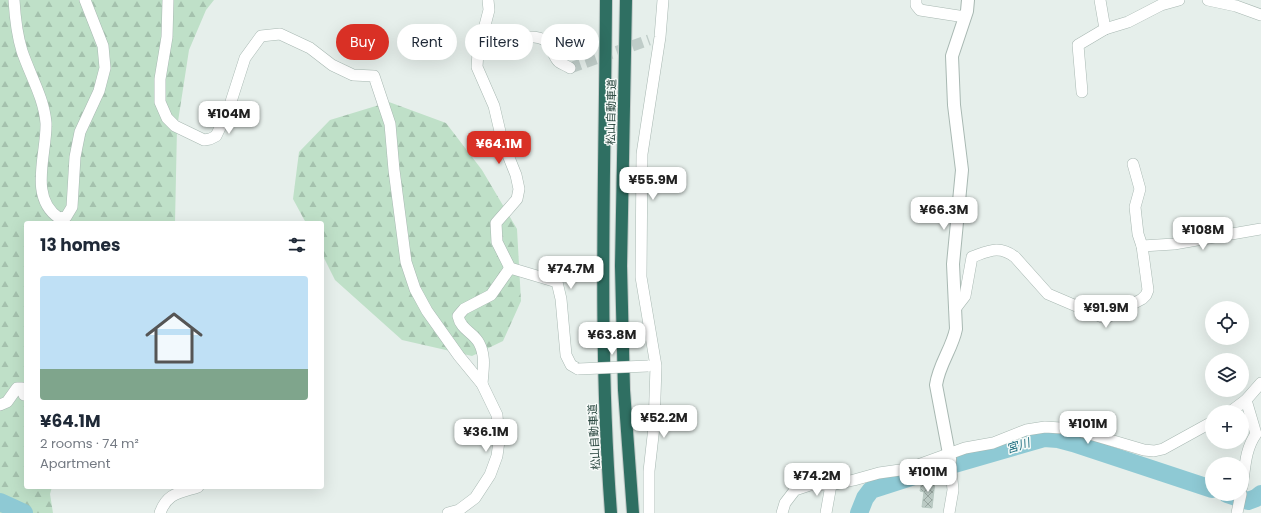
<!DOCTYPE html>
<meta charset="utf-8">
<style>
:root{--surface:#fff;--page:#f2f2f3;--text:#1f2937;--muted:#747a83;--accent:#d93025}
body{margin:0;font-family:Poppins,"Noto Sans JP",sans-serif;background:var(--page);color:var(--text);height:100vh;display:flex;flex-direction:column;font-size:15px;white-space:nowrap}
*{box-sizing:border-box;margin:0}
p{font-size:13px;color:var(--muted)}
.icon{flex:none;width:22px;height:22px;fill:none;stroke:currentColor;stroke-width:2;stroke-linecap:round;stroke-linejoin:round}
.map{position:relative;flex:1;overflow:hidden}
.details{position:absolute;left:24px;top:221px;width:300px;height:268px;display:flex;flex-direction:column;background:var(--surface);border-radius:4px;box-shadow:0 4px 16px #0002}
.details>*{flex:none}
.top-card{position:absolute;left:336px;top:24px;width:380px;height:36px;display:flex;gap:8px}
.tools{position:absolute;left:1205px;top:301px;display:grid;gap:8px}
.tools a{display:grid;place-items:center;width:44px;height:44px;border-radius:50%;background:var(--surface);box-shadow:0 4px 16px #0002;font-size:20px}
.price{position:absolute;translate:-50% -34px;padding:0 9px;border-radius:8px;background:#fff;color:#222;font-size:13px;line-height:26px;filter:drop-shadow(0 1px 2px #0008)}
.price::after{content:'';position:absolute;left:50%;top:24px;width:12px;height:9px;margin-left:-6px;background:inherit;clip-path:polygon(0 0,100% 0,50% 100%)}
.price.active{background:var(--accent);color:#fff}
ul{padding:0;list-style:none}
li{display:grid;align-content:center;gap:8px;height:212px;padding:0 16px}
li span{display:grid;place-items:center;height:124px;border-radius:4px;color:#555}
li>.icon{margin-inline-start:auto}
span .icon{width:72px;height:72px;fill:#fffc;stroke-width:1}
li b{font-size:17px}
h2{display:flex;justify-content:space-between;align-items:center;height:48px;padding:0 16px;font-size:17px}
.tag{padding:0 14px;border-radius:18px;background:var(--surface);box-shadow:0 4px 16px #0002;font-size:14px;line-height:36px}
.tag.active{background:var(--accent);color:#fff}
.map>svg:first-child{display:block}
.forest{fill:url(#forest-firs)}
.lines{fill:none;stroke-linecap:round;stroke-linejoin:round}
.river{stroke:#8ec9d4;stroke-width:18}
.building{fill:url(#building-cross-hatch);stroke:#b8c9c2}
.minor-tunnel{stroke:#bfccc8;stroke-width:11;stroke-dasharray:11 5.5;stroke-linecap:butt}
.minor-casing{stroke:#a8b8b2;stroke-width:12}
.tertiary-casing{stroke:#a8b8b2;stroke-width:14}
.motorway-casing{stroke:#c2cac8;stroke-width:14}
.minor{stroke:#fff;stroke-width:11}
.tertiary{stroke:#fff;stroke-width:12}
.motorway{stroke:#2f6f62;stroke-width:12}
.minor-bridge-casing{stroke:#a8b8b2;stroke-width:12;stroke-linecap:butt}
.minor-bridge{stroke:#fff;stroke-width:11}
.labels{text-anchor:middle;stroke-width:3;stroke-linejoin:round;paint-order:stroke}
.street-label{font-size:11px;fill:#24423a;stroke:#f7fbf9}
.water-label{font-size:12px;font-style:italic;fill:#1c6f80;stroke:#f7fbf9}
</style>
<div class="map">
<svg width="1261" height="513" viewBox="0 0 1261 513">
<defs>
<pattern id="forest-firs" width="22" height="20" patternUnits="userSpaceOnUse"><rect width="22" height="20" fill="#bfe0c8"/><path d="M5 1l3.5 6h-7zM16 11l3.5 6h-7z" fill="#a4c1ad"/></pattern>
<pattern id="building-cross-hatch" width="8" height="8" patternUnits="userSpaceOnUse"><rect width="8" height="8" fill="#bbcac4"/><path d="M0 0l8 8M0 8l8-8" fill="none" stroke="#98a6a0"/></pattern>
</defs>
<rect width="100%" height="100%" fill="#e6efeb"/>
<!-- forest -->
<g class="forest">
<polygon points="0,0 214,0 206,10 189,50 177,128 175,223 26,223 26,487 52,487 50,494 53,513 0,513"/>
<polygon points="389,102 446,123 482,170 517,229 521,301 503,341 472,356 402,340 335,280 322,254 322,223 306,223 293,199 299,152 330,120"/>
</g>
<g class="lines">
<!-- river -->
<g class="river">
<polyline points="1227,494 1248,501 1256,498 1261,494"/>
<polyline points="0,502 24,513"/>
<polyline points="859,513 865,498 871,490 930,471 1044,438 1058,439 1073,443 1212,489"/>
</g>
</g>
<!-- building -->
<polygon class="building" points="922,480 935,481 932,508 922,507 924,492 920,491"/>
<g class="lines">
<!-- minor-tunnel -->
<polyline class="minor-tunnel" points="570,68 649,40"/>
<!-- minor casing -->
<g class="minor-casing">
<g id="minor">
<path d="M14,0C15,17 17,35 22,51C30,75 44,98 46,123C47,154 28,197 59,218L66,217L72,207L75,157L80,132L99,91L105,68L103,46L85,0"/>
<polyline points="168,0 167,37 160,79 160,102 167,118 175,126 204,140 210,139 216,136 228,111 245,58 261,36 280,34 310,48 332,65 353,75 374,76 390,124 394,170 406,262 415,289 427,311 459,356 482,384 497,415 499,441 497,456 490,475 475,498 459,510 448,513"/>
<polyline points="488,0 489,10 478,52 477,67 494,106 502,140 516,175 519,189 517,199 496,223 497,242 510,268 557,282 561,299 566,355 571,365 578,369"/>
<polyline points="916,0 916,5 920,10 965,17"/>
<polyline points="1100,0 1105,29"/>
<polyline points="1208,0 1236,6 1261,15"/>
<path d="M478,52C493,44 530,30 546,41C552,46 553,57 559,62C562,64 567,66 570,68"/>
<polyline points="1082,92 1078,45 1105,29 1128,22 1161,5 1179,0"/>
<polyline points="1142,246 1174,244 1261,229"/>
<path d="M955,309L965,296L972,257C989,251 999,245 1015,257L1048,294L1102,317L1106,318L1142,299L1146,295L1148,290L1142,246L1138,234L1135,207L1140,189L1133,164"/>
<path d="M482,384C483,370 486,356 479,343C473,332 461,330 458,316L464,309L491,295L510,268"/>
<polyline points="0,405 7,402 17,388 22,388 24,395 26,394"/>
<polyline points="1230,412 1246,400 1261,383"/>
<path d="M1242,487C1245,469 1245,449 1256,434L1246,400"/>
<path d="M160,513C167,493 179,493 198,487"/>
<polyline points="649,513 649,471 654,427 656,366 641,277 642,154 660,37 663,0"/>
<polyline points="782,513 785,503 795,490 810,485 831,485 854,480 879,473 907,469 965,448 993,443 1026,430 1045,427 1061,428 1076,430 1144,450 1154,451 1163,449 1212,422"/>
<polyline points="826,513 831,485"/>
<polyline points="949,513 953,490 950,459"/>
<polyline points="1237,513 1241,494"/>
</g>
</g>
<!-- tertiary casing -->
<g class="tertiary-casing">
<path id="tertiary" d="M950,459L936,385C939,364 952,349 956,329L953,264L962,170L954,105L952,56L967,11L968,0"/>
</g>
<!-- motorway casing -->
<g class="motorway-casing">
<g id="motorway">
<path d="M606,0C605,171 598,343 611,513"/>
<polyline points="626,0 621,266 624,390 633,513"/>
</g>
</g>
<!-- minor -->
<use href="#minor" class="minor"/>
<!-- tertiary -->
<use href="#tertiary" class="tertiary"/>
<!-- motorway -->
<use href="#motorway" class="motorway"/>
<!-- minor-bridge casing -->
<g class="minor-bridge-casing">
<polyline id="minor-bridge" points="578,369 648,366"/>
</g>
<!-- minor-bridge -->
<use href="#minor-bridge" class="minor-bridge"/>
</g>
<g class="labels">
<!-- street labels -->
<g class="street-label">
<text transform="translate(611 112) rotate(-89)" y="4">松山自動車道</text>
<text transform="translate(594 437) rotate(-93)" y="4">松山自動車道</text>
</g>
<!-- water labels -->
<g class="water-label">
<text transform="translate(1018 446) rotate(-17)" y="4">宮川</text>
</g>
</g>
</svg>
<div class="tools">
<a><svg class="icon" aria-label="locate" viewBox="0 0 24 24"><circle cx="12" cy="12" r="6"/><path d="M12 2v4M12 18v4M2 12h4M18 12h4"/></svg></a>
<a><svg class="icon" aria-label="layers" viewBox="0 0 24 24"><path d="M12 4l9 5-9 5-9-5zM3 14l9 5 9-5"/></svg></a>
<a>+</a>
<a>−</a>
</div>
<b class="price" style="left:229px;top:135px">¥104M</b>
<b class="price active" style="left:499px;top:165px">¥64.1M</b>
<b class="price" style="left:653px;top:201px">¥55.9M</b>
<b class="price" style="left:944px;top:231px">¥66.3M</b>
<b class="price" style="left:1203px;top:251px">¥108M</b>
<b class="price" style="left:571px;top:290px">¥74.7M</b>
<b class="price" style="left:1106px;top:329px">¥91.9M</b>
<b class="price" style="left:612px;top:356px">¥63.8M</b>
<b class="price" style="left:664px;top:439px">¥52.2M</b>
<b class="price" style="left:1088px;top:445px">¥101M</b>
<b class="price" style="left:486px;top:453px">¥36.1M</b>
<b class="price" style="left:928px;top:493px">¥101M</b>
<b class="price" style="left:817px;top:497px">¥74.2M</b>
<div class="top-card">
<a class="tag active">Buy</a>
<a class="tag">Rent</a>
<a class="tag">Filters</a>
<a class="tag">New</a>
</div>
<section class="details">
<h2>13 homes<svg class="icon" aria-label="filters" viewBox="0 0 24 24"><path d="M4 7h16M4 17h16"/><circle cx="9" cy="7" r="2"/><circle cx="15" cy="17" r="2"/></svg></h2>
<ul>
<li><span style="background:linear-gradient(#bfe0f5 75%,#7fa58c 0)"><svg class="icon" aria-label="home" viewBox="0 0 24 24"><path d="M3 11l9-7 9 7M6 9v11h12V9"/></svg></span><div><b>¥64.1M</b><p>2 rooms · 74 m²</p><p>Apartment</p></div></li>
</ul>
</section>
</div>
